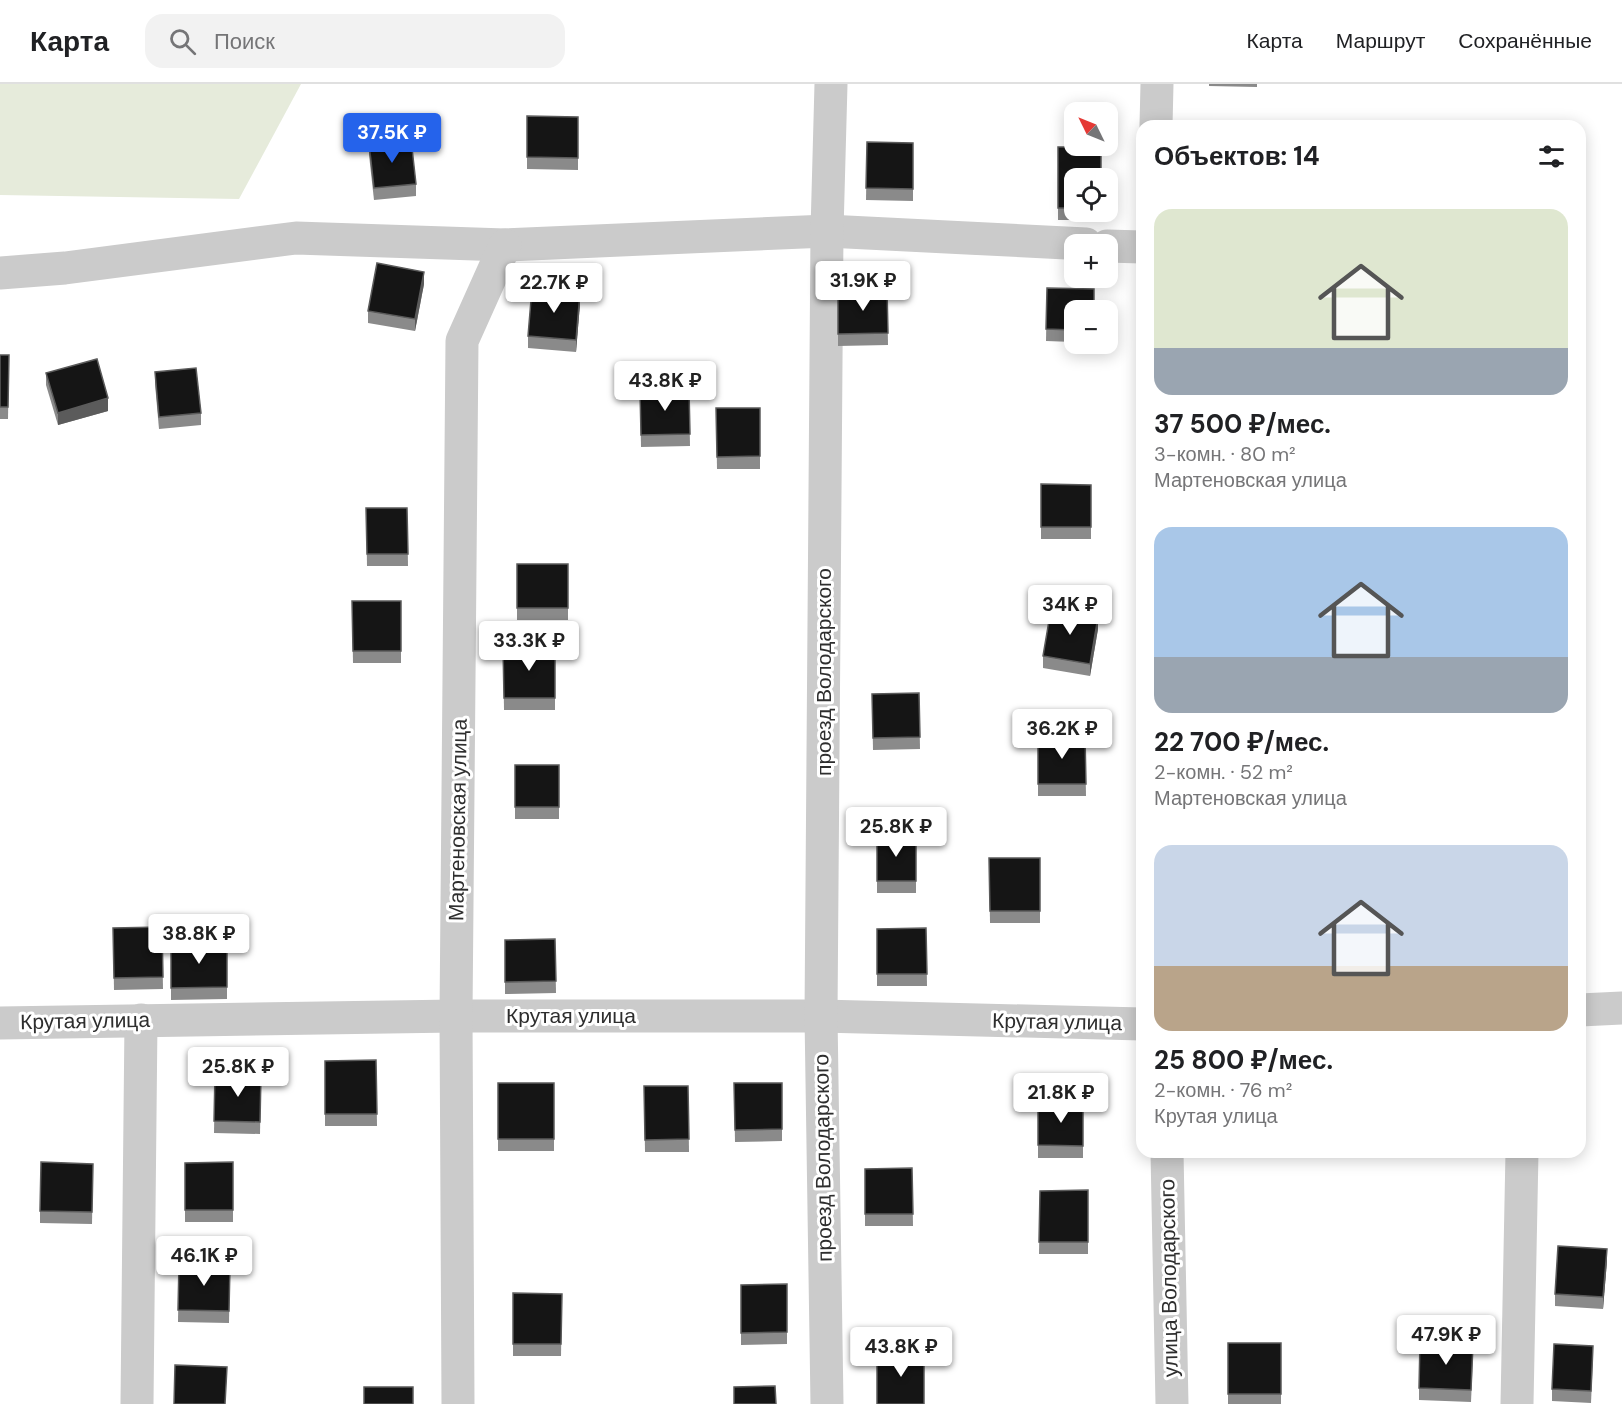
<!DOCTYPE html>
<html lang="ru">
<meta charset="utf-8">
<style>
:root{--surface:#fff;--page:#f2f2f2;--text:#202124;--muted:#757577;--line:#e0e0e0;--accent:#2563eb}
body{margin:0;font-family:"DM Sans",sans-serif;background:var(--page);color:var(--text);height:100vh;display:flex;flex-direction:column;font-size:22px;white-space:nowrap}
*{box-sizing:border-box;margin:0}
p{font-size:20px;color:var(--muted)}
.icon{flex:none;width:33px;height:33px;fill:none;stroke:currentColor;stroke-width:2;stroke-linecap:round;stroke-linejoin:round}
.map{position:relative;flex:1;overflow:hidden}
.sheet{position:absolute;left:1136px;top:36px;width:450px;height:1038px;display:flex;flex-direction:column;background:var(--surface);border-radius:18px;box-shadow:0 3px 15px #0003}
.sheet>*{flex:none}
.needle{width:39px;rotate:313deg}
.controls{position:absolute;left:1064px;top:18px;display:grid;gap:12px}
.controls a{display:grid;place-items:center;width:54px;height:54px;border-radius:12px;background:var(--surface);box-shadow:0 3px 15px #0003;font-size:30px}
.price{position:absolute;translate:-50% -51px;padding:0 14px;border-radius:6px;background:#fff;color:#222;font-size:20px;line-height:39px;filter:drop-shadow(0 2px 3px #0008)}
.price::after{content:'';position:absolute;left:50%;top:36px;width:18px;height:14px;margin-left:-9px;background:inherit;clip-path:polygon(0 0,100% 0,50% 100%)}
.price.active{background:var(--accent);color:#fff}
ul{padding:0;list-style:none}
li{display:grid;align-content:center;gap:12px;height:318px;padding:0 18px}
li span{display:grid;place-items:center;height:186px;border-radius:18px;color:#555}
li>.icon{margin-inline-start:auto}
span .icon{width:108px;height:108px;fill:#fffc;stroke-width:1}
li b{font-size:26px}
h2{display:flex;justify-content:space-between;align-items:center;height:72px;padding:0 18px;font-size:26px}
header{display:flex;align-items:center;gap:36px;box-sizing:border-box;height:84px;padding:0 30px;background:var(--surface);border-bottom:2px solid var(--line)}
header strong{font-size:28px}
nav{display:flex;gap:33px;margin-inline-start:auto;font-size:21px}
.search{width:420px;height:54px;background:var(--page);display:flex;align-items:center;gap:15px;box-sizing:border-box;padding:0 21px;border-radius:18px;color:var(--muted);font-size:22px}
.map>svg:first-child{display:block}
.green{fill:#e6ebdb}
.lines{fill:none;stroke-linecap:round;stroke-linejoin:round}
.minor{stroke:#cbcbcb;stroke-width:33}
.wall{fill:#8a8a8a}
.shaded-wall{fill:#5b5b5b}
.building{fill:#151515;stroke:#5b5b5b;stroke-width:1.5}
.labels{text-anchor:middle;stroke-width:6;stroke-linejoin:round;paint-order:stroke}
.street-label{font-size:21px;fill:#2e2e2e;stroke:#fff}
</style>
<header>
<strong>Карта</strong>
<div class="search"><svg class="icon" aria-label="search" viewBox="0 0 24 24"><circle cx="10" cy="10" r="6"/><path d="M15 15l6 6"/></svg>Поиск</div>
<nav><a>Карта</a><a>Маршрут</a><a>Сохранённые</a></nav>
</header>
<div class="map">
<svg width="1622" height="1320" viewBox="0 0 1622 1320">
<rect width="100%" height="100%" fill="#fff"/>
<!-- green -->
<polygon class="green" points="0,0 301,0 239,115 0,111"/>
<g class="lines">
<!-- minor -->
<g class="minor">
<polyline points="1156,42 1157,0"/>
<polyline points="1107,162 1142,163"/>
<polyline points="0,189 65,184 296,154 505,161 827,147 1086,160"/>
<polyline points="1580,926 1622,924"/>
<polyline points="0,939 456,932 821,932 1142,940"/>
<polyline points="1167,1068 1172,1320"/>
<polyline points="137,1320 141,936"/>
<polyline points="458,1320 456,932 462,257 505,161"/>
<polyline points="827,1320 821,932 827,147 831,0"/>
<polyline points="1517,1320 1522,1068"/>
</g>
</g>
<!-- wall -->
<g class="wall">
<polygon points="1209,0 1257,0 1257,3 1209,2"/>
<polygon points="527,32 578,33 578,86 527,85"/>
<polygon points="867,58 913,59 913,117 866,116"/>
<polygon points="369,59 416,100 416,112 374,116 369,71"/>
<polygon points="1058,63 1074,94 1074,128 1101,128 1101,136 1058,136"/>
<polygon points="424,200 415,247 368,239 368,227"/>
<polygon points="1047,204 1074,226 1074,258 1046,257"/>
<polygon points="887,205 888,261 838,262 838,206"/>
<polygon points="580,220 576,268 528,264 528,252"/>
<polygon points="0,271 9,271 8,335 0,335"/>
<polygon points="155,288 201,329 201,341 159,345 155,300"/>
<polygon points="46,289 108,327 58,341 46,301"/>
<polygon points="640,306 689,306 690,362 641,363"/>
<polygon points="716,324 760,324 760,385 717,385"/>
<polygon points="1041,400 1091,401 1091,455 1041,455"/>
<polygon points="366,424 407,424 408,482 367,482"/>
<rect x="517" y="480" width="51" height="56"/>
<polygon points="352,517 401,517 401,579 353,579"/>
<polygon points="1098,545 1090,592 1043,584 1043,572"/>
<polygon points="555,561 555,626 504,626 503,562"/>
<polygon points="919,609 920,665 873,666 872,610"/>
<polygon points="1038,652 1085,652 1086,712 1038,712"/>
<rect x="515" y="681" width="44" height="54"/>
<rect x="877" y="752" width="39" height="57"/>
<polygon points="989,774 1040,774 1040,839 990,839"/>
<polygon points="162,843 163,905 114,906 113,844"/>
<polygon points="926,844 927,902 877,902 877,845"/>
<polygon points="555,855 556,909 505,910 505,856"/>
<polygon points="227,858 227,915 171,916 171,859"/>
<polygon points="376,976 377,1042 325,1042 325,977"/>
<polygon points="215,989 261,990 260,1050 214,1049"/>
<rect x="498" y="999" width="56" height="68"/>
<polygon points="734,999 782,999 782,1057 735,1058"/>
<polygon points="644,1002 688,1002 689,1068 645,1068"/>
<rect x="1038" y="1018" width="45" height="56"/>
<polygon points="233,1078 233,1138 185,1138 185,1079"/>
<polygon points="93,1080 92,1140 40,1139 40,1127"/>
<polygon points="912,1084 913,1142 865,1142 865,1085"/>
<polygon points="1088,1106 1088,1170 1039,1170 1040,1107"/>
<polygon points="1607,1177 1603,1225 1555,1222 1555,1210"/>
<polygon points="179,1179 230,1181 229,1239 178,1238"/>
<polygon points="787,1200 787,1260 741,1261 741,1201"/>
<polygon points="513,1209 562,1210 561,1272 513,1272"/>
<rect x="1228" y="1259" width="53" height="61"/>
<polygon points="1473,1272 1471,1318 1419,1316 1419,1304"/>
<polygon points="1593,1274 1591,1319 1552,1317 1552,1305"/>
</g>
<!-- shaded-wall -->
<g class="shaded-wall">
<polygon points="424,188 424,200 415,247 415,235"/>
<polygon points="580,208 580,220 576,268 576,256"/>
<polygon points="108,314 108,327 58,341 58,329"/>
<polygon points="1098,533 1098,545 1090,592 1090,580"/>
<polygon points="1607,1165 1607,1177 1603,1225 1603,1213"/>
</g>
<!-- building -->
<g class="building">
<polygon points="527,32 578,33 578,74 527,73"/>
<polygon points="411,55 416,100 374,104 369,59"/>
<polygon points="867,58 913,59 913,105 866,104"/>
<polygon points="1058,63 1101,63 1101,94 1074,94 1074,124 1058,124"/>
<polygon points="377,179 424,188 415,235 368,227"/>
<polygon points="532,204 580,208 576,256 528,252"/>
<polygon points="1047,204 1094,205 1094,226 1074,226 1074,246 1046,245"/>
<polygon points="887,205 888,249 838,250 838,206"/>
<polygon points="0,271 9,271 8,323 0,323"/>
<polygon points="97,275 108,314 58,329 46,289"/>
<polygon points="196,284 201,329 159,333 155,288"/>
<polygon points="640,306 689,306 690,350 641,351"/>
<polygon points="716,324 760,324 760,372 717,373"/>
<polygon points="1041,400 1091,401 1091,443 1041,443"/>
<polygon points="366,424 407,424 408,470 367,470"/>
<rect x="517" y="480" width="51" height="44"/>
<polygon points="352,517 401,517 401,567 353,567"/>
<polygon points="1051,525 1098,533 1090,580 1043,572"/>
<polygon points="555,561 555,614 504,614 503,562"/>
<polygon points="919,609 920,653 873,654 872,610"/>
<polygon points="1038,652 1085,652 1086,700 1038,700"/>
<rect x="515" y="681" width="44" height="42"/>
<rect x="877" y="752" width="39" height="45"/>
<polygon points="989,774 1040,774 1040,827 990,827"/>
<polygon points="162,843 163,893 114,894 113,844"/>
<polygon points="926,844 927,890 877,890 877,845"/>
<polygon points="555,855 556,897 505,898 505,856"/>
<polygon points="227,858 227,903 171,904 171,859"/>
<polygon points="376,976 377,1030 325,1030 325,977"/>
<polygon points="215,989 261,990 260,1038 214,1037"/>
<rect x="498" y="999" width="56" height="56"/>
<polygon points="734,999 782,999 782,1045 735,1046"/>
<polygon points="644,1002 688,1002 689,1055 645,1056"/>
<polygon points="1038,1018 1083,1018 1083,1062 1038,1061"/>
<polygon points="41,1078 93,1080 92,1128 40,1127"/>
<polygon points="233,1078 233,1126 185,1126 185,1079"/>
<polygon points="912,1084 913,1130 865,1130 865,1085"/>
<polygon points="1088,1106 1088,1158 1039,1158 1040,1107"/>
<polygon points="1558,1162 1607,1165 1603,1213 1555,1210"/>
<polygon points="179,1179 230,1181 229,1227 178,1226"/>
<polygon points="787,1200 787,1248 741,1249 741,1201"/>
<polygon points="513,1209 562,1210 561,1260 513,1260"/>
<polygon points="1420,1257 1473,1260 1471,1306 1419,1304"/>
<rect x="1228" y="1259" width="53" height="51"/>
<polygon points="1554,1260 1593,1262 1591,1307 1552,1305"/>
<polygon points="924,1268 924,1320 877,1320 877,1269"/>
<polygon points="175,1281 227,1283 225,1320 174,1320"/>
<polygon points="775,1302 776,1320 734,1320 734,1303"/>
<rect x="364" y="1303" width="49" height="17"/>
</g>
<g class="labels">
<!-- street labels -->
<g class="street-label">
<text transform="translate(824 588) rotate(-90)" y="7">проезд Володарского</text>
<text transform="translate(458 736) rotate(-89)" y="7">Мартеновская улица</text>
<text x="571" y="939">Крутая улица</text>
<text transform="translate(85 937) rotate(-1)" y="7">Крутая улица</text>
<text transform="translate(1057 938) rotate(1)" y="7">Крутая улица</text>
<text transform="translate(823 1074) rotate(-91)" y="7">проезд Володарского</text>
<text transform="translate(1169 1194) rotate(-91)" y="7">улица Володарского</text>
</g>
</g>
</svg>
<div class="controls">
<a><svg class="needle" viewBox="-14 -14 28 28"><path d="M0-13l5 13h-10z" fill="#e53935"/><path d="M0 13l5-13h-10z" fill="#757577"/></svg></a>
<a><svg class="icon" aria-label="locate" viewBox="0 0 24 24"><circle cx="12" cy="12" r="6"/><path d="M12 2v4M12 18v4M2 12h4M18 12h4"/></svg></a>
<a>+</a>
<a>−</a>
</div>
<b class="price active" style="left:392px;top:80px">37.5K ₽</b>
<b class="price" style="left:863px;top:228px">31.9K ₽</b>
<b class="price" style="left:554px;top:230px">22.7K ₽</b>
<b class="price" style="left:665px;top:328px">43.8K ₽</b>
<b class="price" style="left:1070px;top:552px">34K ₽</b>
<b class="price" style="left:529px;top:588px">33.3K ₽</b>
<b class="price" style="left:1062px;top:676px">36.2K ₽</b>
<b class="price" style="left:896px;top:774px">25.8K ₽</b>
<b class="price" style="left:199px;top:881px">38.8K ₽</b>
<b class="price" style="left:238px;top:1014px">25.8K ₽</b>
<b class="price" style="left:1061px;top:1040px">21.8K ₽</b>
<b class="price" style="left:204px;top:1203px">46.1K ₽</b>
<b class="price" style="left:1446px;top:1282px">47.9K ₽</b>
<b class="price" style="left:901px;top:1294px">43.8K ₽</b>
<section class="sheet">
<h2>Объектов: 14<svg class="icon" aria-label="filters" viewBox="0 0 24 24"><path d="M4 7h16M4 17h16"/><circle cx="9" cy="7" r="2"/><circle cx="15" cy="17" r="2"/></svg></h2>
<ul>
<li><span style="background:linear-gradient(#dfe7d0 75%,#9aa5b1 0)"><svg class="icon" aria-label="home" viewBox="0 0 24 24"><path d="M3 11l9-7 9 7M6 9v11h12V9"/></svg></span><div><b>37 500 ₽/мес.</b><p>3-комн. · 80 m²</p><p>Мартеновская улица</p></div></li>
<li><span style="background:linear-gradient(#a9c7e8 70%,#9aa5b1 0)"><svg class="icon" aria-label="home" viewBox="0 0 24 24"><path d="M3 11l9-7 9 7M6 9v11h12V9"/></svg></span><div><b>22 700 ₽/мес.</b><p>2-комн. · 52 m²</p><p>Мартеновская улица</p></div></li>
<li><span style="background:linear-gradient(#c9d6e8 65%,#b9a48a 0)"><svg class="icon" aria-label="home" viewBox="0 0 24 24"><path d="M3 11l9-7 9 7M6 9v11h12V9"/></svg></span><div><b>25 800 ₽/мес.</b><p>2-комн. · 76 m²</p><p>Крутая улица</p></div></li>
</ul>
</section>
</div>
